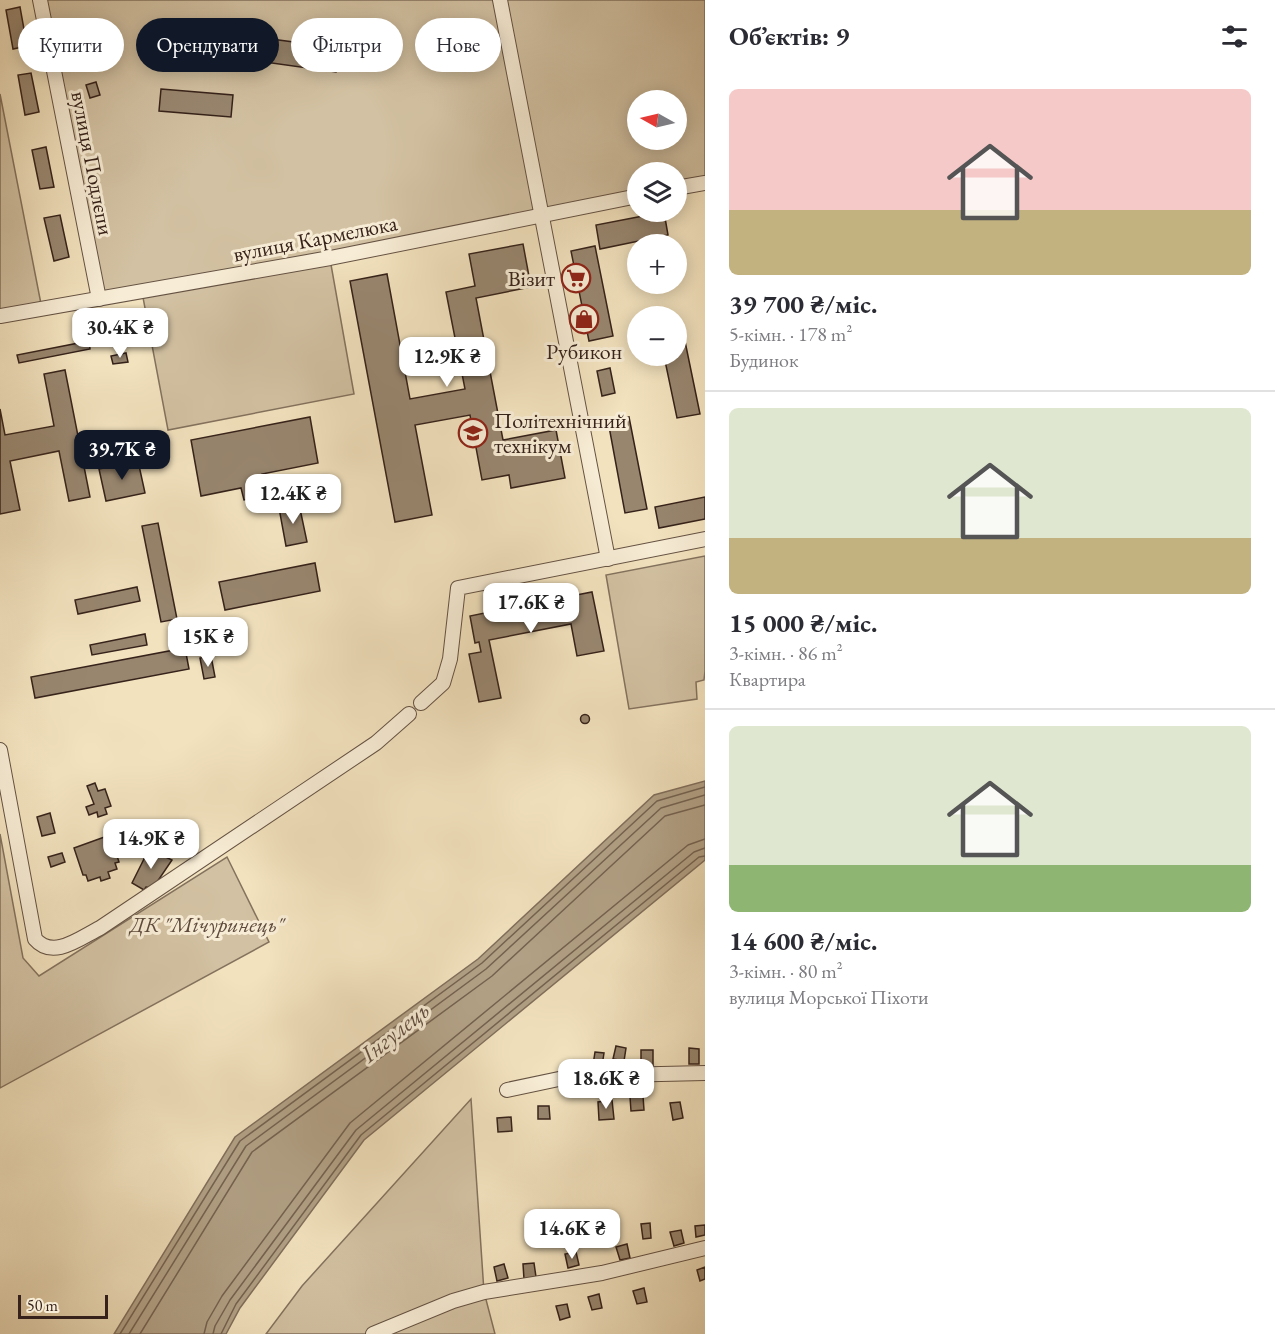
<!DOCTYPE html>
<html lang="uk">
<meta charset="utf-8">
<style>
:root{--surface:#fff;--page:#f7f7f7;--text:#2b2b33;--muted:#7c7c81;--line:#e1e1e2;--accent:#111827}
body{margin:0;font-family:"EB Garamond",serif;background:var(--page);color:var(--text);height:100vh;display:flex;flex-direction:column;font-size:22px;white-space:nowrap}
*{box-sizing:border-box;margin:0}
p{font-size:20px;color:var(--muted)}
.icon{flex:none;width:33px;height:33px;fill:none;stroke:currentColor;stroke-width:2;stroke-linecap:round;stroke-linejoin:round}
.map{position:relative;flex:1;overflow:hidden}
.side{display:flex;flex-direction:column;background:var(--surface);width:570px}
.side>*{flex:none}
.hud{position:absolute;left:18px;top:18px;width:570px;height:54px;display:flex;gap:12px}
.needle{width:39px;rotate:278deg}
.tools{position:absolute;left:627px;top:90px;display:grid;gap:12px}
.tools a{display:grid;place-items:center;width:60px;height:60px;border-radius:50%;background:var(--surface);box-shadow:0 3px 15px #0003;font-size:30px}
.scale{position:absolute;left:18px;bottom:15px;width:90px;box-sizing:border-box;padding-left:6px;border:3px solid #36221a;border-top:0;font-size:16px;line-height:21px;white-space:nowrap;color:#36221a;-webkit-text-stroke:4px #f7ecd5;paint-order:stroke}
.price{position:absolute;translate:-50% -51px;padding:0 14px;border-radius:12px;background:#fff;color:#222;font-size:20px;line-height:39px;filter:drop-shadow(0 2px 3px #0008)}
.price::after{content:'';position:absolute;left:50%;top:36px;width:18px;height:14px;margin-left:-9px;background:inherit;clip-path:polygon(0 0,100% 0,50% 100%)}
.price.selected{background:var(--accent);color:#fff}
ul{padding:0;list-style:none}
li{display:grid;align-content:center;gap:12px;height:318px;padding:0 24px}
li+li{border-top:2px solid var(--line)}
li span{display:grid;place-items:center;height:186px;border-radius:9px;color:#555}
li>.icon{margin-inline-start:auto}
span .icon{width:108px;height:108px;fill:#fffc;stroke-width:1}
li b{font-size:26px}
h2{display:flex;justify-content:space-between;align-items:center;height:72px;padding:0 24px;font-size:26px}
.chip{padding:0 21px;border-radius:27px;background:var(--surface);box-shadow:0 3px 15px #0003;font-size:21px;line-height:54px}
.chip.selected{background:var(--accent);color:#fff}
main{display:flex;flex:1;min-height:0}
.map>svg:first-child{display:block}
.green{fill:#d2c1a2;stroke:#84725e;stroke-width:1.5;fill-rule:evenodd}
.water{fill:#b2a186;stroke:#806e5b;stroke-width:1.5}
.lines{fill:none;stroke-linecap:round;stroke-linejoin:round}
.shore{stroke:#746250;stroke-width:1.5}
.building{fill:#98866f;stroke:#36221a;stroke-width:1.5}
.street-casing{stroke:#655243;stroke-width:16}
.street{stroke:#f7ecd5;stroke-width:14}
.labels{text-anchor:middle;stroke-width:6;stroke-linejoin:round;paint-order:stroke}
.street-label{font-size:22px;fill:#36221a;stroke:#f7ecd5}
.poi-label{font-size:22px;fill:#36221a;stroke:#f7ecd5;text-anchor:end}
.park-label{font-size:22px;font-style:italic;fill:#5d4a3c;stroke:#f7ecd5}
.water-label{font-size:24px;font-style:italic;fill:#614e40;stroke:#f7ecd5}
</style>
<main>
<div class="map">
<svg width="705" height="1334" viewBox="0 0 705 1334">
<rect width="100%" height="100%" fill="#f2e2be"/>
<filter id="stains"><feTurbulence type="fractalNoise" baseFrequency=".00333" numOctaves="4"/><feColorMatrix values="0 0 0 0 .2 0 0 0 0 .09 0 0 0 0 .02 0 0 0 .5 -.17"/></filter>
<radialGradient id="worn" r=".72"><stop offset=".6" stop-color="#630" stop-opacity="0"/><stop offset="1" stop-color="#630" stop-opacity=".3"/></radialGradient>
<!-- green -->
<g class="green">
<path d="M40,0H705V183L677,188L676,172H638L637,196L330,259L354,394L168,430L142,292L99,299ZM638,100H676V140H638Z"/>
<polygon points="0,94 42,309 0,316"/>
<polygon points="705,556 705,671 704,680 696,682 697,699 629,709 606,575"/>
<polygon points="0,834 23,958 39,976 227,857 269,942 0,1088"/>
<polygon points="471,1099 484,1292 495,1334 266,1334 302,1286"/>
</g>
<!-- water -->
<polygon class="water" points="705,781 705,860 364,1140 240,1308 226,1334 114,1334 235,1137 478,959 654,795"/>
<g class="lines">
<!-- shore -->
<g class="shore">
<polyline points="120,1334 240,1141 482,963 657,801 705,787"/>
<polyline points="129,1334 246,1146 486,969 661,808 705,795"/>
<polyline points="140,1334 252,1152 492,976 665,816 705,805"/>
<polyline points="204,1334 207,1322 222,1296 350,1123 688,845 705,839"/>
<polyline points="213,1334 215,1326 230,1300 356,1130 694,852 705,848"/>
<polyline points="221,1334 236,1304 361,1135 699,857 705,856"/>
</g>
</g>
<!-- building -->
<g class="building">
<polygon points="20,7 27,46 13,49 6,10"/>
<polygon points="152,23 339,48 336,72 149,46"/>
<polygon points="31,73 39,112 25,115 18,75"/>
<polygon points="96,82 100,95 90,98 86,85"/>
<polygon points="161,89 233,95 231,117 159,111"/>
<polygon points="46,147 54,187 40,189 32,150"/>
<polygon points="664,212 668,235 600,249 596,225"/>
<polygon points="60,215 69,257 54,261 44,218"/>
<polygon points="523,244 531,287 476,298 503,440 556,430 565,478 511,488 509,475 482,480 470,415 415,425 432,515 395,522 350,281 387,274 410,399 465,389 446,292 475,286 469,254"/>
<polygon points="595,246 613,336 589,341 571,251"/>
<polygon points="681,322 700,414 677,418 664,356 676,356 676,323"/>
<polygon points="89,341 90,349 19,363 17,355"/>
<polygon points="126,353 128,362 113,364 111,356"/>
<polygon points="610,368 615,393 602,396 597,371"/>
<polygon points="65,370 90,497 69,501 59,451 10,461 20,510 0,514 0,409 5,435 54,426 44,374"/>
<polygon points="310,417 318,463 262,474 267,496 244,500 241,488 201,496 191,440"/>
<polygon points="629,417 647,509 625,513 608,421"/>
<polygon points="138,461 145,493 106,501 99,469"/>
<polygon points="705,497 705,519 659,528 655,507"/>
<polygon points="299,504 307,542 286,546 279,508"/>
<polygon points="158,523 177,619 161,622 142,526"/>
<polygon points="315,563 320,591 225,610 219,582"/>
<polygon points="137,587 140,601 78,614 75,600"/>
<polygon points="592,592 604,651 577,656 571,624 489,640 501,698 479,702 469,654 481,652 479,642 475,643 470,616 538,602 539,608 567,602 566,597"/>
<polygon points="201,629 204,646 193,647 190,630"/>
<polygon points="145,634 147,645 92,655 90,645"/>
<polygon points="185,648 189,669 35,698 31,677"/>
<polygon points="211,656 215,677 204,679 200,658"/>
<circle cx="585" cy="719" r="4.5"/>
<polygon points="95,783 98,791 105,789 111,806 105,808 107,814 98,817 97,812 89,815 86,807 94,804 87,786"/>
<polygon points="50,813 55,833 42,836 37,817"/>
<polygon points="110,835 119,862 115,863 117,869 108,872 110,878 101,881 100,877 88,881 86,875 83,875 74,848"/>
<polygon points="149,849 172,860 153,888 146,887 144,890 132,883"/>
<polygon points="62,853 65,862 51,867 48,857"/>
<polygon points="616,1046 626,1048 624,1061 613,1059"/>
<polygon points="689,1048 699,1049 699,1064 689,1064"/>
<rect x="641" y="1050" width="12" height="16"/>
<polygon points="595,1052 604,1053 602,1066 593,1065"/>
<polygon points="643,1096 644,1110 631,1111 630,1097"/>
<polygon points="612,1100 614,1119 599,1120 598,1102"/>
<polygon points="680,1102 683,1118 673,1120 670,1103"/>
<polygon points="538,1106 549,1106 550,1119 538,1119"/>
<polygon points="511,1117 512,1131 498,1132 497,1118"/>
<polygon points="650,1223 651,1238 643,1239 641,1224"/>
<polygon points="705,1225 705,1235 696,1237 695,1226"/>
<polygon points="681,1230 684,1243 674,1246 670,1232"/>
<polygon points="627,1244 630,1258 620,1260 616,1247"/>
<polygon points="576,1252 579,1265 568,1268 565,1254"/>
<polygon points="534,1263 536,1277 524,1279 523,1264"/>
<polygon points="504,1264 508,1278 497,1281 494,1267"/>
<polygon points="705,1267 705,1279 700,1281 697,1270"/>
<polygon points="644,1288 647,1302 637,1304 633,1291"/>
<polygon points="599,1294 602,1308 592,1310 588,1297"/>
<polygon points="567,1304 570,1317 560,1320 556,1306"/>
</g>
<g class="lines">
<!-- street casing -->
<g class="street-casing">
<g id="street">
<polyline points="40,0 99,299"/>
<polyline points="500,0 608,559"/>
<polyline points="676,188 705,183"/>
<polyline points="0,316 330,258 638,196"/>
<polyline points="421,703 443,683 450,659 458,588 705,539"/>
<path d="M0,750L35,939C53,960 80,938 100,928L376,743L409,714"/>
<polyline points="507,1090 573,1076 705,1073"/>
<polyline points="373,1334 453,1301 484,1292 602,1273 705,1248"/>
</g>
</g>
<!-- street -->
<use href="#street" class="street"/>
</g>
<!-- icons -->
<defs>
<g id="supermarket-ring" transform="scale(1.5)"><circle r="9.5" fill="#f7ecd5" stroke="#8f2418" stroke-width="1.5"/><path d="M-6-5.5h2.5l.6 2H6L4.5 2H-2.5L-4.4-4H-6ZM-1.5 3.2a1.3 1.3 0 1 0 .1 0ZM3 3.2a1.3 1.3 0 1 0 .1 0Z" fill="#8f2418"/></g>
<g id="shop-ring" transform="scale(1.5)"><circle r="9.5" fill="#f7ecd5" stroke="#8f2418" stroke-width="1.5"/><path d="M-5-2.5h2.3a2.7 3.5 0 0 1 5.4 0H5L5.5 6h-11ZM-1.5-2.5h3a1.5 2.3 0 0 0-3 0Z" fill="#8f2418"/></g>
<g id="university-ring" transform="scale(1.5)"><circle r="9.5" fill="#f7ecd5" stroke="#8f2418" stroke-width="1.5"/><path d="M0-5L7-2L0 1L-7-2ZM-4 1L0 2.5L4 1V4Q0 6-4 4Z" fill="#8f2418"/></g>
</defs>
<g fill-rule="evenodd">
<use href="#supermarket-ring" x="576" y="278"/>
<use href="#shop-ring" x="584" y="319"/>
<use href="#university-ring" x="473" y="433"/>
</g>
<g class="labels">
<!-- street labels -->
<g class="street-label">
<text transform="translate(93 163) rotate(79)" y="8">вулиця Подлєпи</text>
<text transform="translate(315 238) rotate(-11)" y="8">вулиця Кармелюка</text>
</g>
<!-- poi labels -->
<g class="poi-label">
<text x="555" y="286">Візит</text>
<text x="584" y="359" text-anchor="middle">Рубикон</text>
<text x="494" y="428" text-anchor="start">Політехнічний<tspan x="494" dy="25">технікум</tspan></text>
</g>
<!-- park labels -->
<g class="park-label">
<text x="207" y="932">ДК "Мічуринець"</text>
</g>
<!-- water labels -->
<g class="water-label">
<text transform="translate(395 1032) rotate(-39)" y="8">Інгулець</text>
</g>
</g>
<rect width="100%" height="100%" filter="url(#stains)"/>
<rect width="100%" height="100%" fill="url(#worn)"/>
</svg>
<div class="tools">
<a><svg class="needle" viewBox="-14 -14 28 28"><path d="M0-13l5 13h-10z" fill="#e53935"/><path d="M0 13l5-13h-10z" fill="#7c7c81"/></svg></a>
<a><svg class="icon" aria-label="layers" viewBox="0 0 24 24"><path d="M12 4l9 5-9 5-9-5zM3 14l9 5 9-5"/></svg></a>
<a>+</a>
<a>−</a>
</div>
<div class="scale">50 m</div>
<b class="price" style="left:120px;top:359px">30.4K ₴</b>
<b class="price" style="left:447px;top:388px">12.9K ₴</b>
<b class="price selected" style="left:122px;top:481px">39.7K ₴</b>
<b class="price" style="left:293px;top:525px">12.4K ₴</b>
<b class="price" style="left:531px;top:634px">17.6K ₴</b>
<b class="price" style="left:208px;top:668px">15K ₴</b>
<b class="price" style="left:151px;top:870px">14.9K ₴</b>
<b class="price" style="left:606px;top:1110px">18.6K ₴</b>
<b class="price" style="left:572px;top:1260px">14.6K ₴</b>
<div class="hud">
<a class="chip">Купити</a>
<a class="chip selected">Орендувати</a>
<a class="chip">Фільтри</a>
<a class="chip">Нове</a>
</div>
</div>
<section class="side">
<h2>Об’єктів: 9<svg class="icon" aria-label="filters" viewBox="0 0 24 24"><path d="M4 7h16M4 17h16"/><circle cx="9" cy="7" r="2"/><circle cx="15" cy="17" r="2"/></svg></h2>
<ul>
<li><span style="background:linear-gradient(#f6c9c9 65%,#c2b280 0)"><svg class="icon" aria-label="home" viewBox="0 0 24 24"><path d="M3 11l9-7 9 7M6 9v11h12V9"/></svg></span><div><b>39 700 ₴/міс.</b><p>5-кімн. · 178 m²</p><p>Будинок</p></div></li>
<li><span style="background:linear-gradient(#dfe7d0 70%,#c2b280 0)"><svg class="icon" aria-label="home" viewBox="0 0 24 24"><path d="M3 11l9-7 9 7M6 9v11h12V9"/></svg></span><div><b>15 000 ₴/міс.</b><p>3-кімн. · 86 m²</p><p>Квартира</p></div></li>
<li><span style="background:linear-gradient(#dfe7d0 75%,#8fb573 0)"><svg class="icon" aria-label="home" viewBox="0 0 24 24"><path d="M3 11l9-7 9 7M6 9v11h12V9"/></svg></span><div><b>14 600 ₴/міс.</b><p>3-кімн. · 80 m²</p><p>вулиця Морської Піхоти</p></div></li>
</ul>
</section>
</main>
